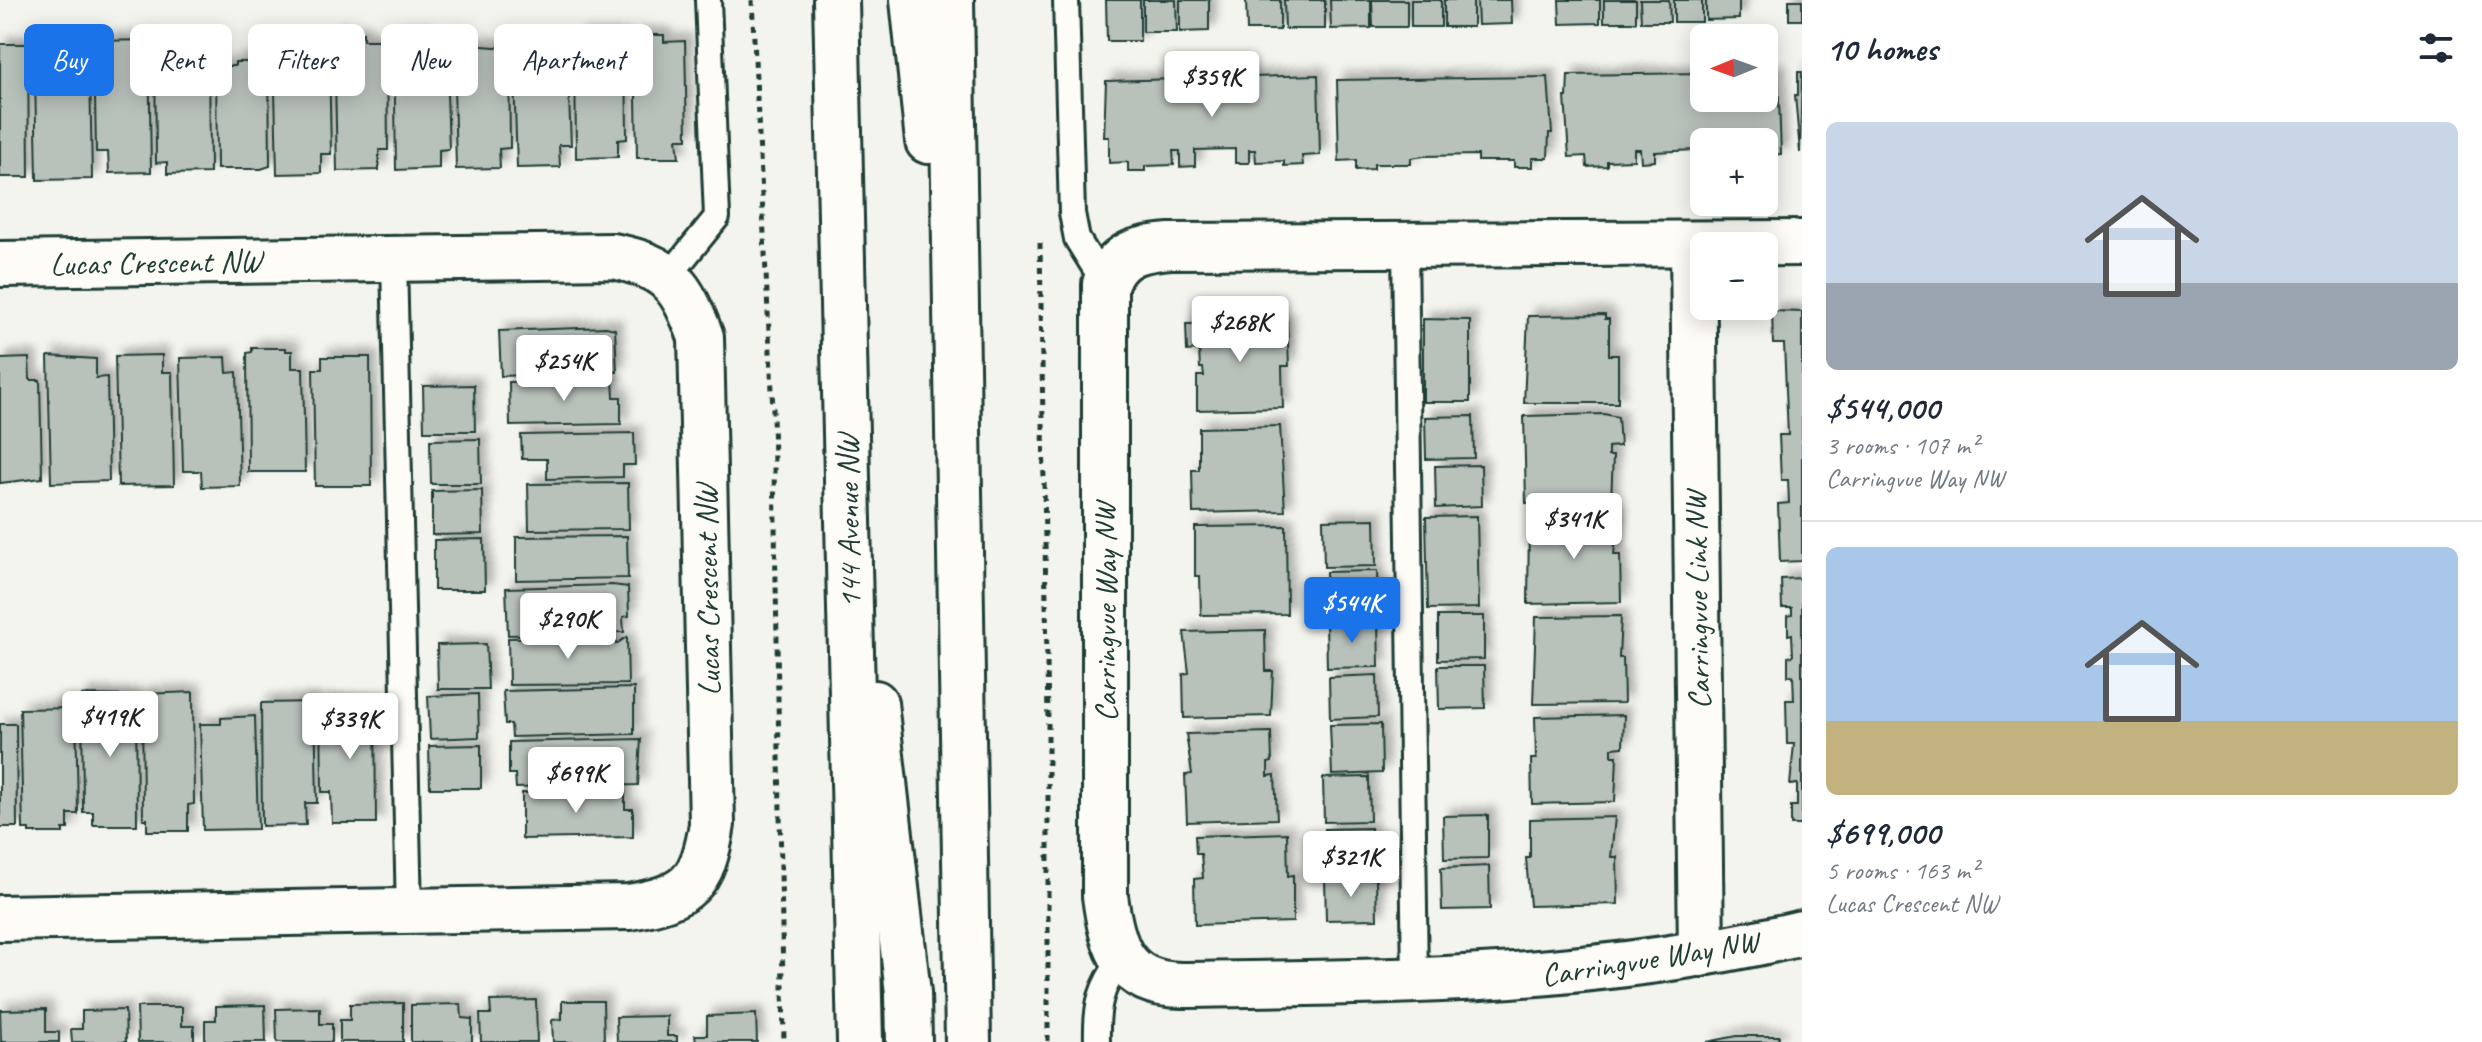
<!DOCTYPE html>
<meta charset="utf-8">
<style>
:root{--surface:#fff;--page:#f6f6f7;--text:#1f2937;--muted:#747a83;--line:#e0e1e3;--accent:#1a73e8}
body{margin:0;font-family:Caveat,sans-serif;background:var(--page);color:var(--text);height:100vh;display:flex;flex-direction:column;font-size:30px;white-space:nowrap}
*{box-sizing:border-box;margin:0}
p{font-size:26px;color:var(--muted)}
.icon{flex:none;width:44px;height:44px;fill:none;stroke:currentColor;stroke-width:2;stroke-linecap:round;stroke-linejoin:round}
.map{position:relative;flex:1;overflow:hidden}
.panel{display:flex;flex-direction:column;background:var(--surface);width:680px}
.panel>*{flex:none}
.top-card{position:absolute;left:24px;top:24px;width:760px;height:72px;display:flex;gap:16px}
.needle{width:52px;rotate:269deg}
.tools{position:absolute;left:1690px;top:24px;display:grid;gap:16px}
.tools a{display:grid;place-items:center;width:88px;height:88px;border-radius:12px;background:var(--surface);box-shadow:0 4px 20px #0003;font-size:40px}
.price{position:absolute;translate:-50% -68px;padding:0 18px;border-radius:8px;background:#fff;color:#222;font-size:26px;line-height:52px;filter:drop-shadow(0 2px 4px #0008)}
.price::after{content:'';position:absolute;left:50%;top:48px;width:24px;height:18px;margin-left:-12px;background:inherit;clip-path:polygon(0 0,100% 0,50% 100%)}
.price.on{background:var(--accent);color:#fff}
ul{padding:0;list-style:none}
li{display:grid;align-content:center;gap:16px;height:424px;padding:0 24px}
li+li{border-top:2px solid var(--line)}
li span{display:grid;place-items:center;height:248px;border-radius:12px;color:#555}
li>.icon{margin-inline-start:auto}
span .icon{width:144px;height:144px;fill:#fffc;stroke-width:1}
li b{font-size:34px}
h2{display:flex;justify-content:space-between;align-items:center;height:96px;padding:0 24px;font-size:34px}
.pill{padding:0 28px;border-radius:12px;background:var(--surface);box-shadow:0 4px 20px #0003;font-size:28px;line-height:72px}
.pill.on{background:var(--accent);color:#fff}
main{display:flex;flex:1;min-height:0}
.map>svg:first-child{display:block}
.building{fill:#b9c1bb;stroke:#1f3d34;stroke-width:2;filter:url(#shadow)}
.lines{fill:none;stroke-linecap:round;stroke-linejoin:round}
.lane-casing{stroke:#1f3d34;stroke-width:30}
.street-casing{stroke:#1f3d34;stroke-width:50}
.secondary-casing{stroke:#1f3d34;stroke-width:50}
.path{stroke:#1f3d34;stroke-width:5;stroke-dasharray:6 6;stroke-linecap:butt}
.lane{stroke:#fdfcf7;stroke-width:24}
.street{stroke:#fdfcf7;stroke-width:44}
.secondary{stroke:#fdfcf7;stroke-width:44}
.labels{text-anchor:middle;stroke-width:7;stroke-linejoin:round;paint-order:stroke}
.street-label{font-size:32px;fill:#1f3d34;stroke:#fdfcf7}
</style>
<main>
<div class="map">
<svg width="1802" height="1042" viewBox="0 0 1802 1042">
<defs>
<filter id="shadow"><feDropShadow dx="7" dy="-7" stdDeviation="4" flood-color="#0004"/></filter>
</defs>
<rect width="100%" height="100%" fill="#f4f4ef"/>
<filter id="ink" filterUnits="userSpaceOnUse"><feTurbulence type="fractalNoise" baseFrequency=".0125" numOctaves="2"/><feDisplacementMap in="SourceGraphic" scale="16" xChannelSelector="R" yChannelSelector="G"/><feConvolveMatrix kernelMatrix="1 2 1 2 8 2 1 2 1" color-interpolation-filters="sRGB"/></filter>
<g filter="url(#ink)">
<!-- building -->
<g class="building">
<polygon points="1106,0 1140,0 1140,41 1107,41"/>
<polygon points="1143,0 1176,0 1177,32 1143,32"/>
<polygon points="1180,0 1209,0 1209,31 1180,32"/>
<polygon points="1246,0 1280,0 1280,30 1247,30"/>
<polygon points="1284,0 1325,0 1325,29 1285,29"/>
<polygon points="1330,0 1371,0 1371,28 1331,29"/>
<polygon points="1372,0 1407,0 1407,27 1373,27"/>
<rect x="1411" y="0" width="30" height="27"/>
<rect x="1444" y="0" width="29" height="27"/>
<polygon points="1477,0 1511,0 1512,24 1478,25"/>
<polygon points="1559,0 1600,0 1600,23 1560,24"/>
<rect x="1604" y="0" width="32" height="22"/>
<polygon points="1640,0 1669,0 1670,22 1641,22"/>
<rect x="1674" y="0" width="28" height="22"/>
<polygon points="1706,0 1739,0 1739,19 1706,20"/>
<rect x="1789" y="0" width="13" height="20"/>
<polygon points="334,33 363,33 363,40 387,40 388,150 379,150 379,170 337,171"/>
<polygon points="394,33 423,33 423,39 445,38 449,149 439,150 439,168 396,170"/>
<polygon points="635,35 664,35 664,42 685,41 687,139 677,139 679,158 637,158"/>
<polygon points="575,38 626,38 627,139 618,140 618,157 576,158"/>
<polygon points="149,40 151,172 109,173 108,152 96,152 94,41"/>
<polygon points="209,42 210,173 167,174 167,162 156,163 155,43"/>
<polygon points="544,43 544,51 567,51 571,145 559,145 560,167 517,168 513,44"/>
<polygon points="0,44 28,44 29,177 0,177"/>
<polygon points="453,44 509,48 510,148 499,149 500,168 456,169"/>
<polygon points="307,48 307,55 329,54 331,154 321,154 321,173 277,174 274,49"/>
<polygon points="235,62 269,62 270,166 261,169 217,169 216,66 235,66"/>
<polygon points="56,68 90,68 92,179 37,180 35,75 56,75"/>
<polygon points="1798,72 1802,72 1800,153 1795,95 1798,95"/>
<polygon points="1704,73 1704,98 1764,98 1764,73 1778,73 1781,154 1764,155 1764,142 1704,142 1704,161 1696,161 1696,150 1655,152 1655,161 1641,162 1640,149 1634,149 1634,160 1607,161 1607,166 1587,167 1586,156 1569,157 1565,97 1567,97 1568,75"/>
<polygon points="1318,75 1320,155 1302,156 1303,165 1284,166 1284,161 1256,162 1255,150 1249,150 1249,163 1235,163 1235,149 1195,150 1195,166 1180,167 1180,151 1173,151 1174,165 1145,166 1145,171 1128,171 1128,162 1109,163 1109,137 1104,137 1106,81"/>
<polygon points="1548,77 1552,133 1549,133 1548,158 1532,158 1532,167 1514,167 1514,161 1478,161 1478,155 1424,156 1411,158 1411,164 1374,164 1374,169 1356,170 1356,160 1339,161 1337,80"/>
<polygon points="1772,311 1802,312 1802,561 1780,562 1778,504 1789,503 1788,480 1781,480 1779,435 1788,435 1784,344 1773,344"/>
<polygon points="1605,315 1605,319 1609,319 1609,355 1618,355 1618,403 1524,403 1528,316"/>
<polygon points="1232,319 1287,321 1289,366 1282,366 1283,408 1197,410 1197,376 1204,376 1203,368 1200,368 1199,350 1187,351 1186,324 1232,323"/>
<polygon points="1423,319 1470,320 1470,402 1423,402"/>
<polygon points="606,327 615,329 617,372 501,376 499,331"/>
<polygon points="252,348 286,348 286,351 292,351 292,368 303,368 305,472 248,472 247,353 252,352"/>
<polygon points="162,355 162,372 172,372 174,485 118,486 115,356"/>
<polygon points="48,356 96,359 96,378 107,377 109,481 51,483"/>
<polygon points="226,357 227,373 237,372 240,486 202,487 201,471 183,471 180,358"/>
<polygon points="322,357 370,357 371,486 315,486 313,369 322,369"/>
<polygon points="29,358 30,380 40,380 42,478 0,483 0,359"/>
<polygon points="613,380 614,397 621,397 621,424 510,426 509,382"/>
<polygon points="474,385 475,431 424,431 423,386"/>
<polygon points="1604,414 1618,417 1620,446 1608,447 1608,456 1613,456 1611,501 1526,503 1524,416"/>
<polygon points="1473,416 1474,458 1426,459 1425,417"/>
<polygon points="1280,426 1285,511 1193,513 1192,470 1199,470 1199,428"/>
<polygon points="634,433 635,465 623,465 623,477 547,479 547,459 522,459 521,435"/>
<polygon points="480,439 481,484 431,484 430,440"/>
<polygon points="1481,465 1482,506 1436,508 1435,466"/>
<polygon points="628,483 629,529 529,530 528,484"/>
<polygon points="482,490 483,534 432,535 432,491"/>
<polygon points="1477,516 1479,608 1428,609 1426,517"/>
<polygon points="1618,516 1614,555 1620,555 1621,602 1528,604 1529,518"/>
<polygon points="1375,519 1376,566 1324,567 1323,520"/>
<polygon points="1286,526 1287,614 1201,615 1200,576 1195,576 1195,527"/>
<polygon points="627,536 628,578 516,580 516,537"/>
<polygon points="484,539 485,590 434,590 434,540"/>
<polygon points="1377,571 1378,616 1327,618 1326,572"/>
<polygon points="1802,578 1802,825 1791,825 1791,806 1797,806 1797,784 1790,785 1794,744 1787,744 1786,700 1794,700 1793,676 1788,676 1788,657 1793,656 1792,634 1788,635 1788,616 1792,615 1792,608 1782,608 1781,579"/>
<polygon points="612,585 628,587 629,616 623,617 624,632 508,635 506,588"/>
<polygon points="1438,616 1484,616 1484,659 1438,660"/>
<polygon points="1621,616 1619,658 1623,658 1624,703 1533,704 1536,617"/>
<polygon points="1378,622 1379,667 1327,668 1326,623"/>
<polygon points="1265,630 1266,671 1273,671 1271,716 1184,718 1183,674 1189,673 1184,632"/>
<polygon points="616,636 616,644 627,637 628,684 509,685 508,638"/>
<polygon points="486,644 488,689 438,689 437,645"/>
<polygon points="1438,666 1484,666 1485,708 1439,709"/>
<polygon points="1377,675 1378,717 1330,719 1329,677"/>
<polygon points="634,688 634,734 512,737 511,724 505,724 503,691"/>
<polygon points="193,692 194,804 188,805 188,831 147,831 147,819 143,819 142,694"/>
<polygon points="478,694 479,737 430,739 428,696"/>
<polygon points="82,695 136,696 137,825 93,825 93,812 83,812"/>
<polygon points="315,702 317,803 305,803 306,825 262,826 261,703"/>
<polygon points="321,703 375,703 376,823 332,823 331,792 322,792"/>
<polygon points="76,708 78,814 68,814 68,829 63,829 63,833 29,833 29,829 23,829 20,709"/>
<polygon points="1624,715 1623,747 1612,748 1612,756 1617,756 1615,802 1532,804 1531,759 1536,759 1535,717"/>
<polygon points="255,716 258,829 203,830 200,724 221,724 221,718"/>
<polygon points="0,724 16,724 17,827 0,827"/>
<polygon points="1381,724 1382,773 1332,775 1330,725"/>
<polygon points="1271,732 1272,762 1268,763 1268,776 1275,775 1277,819 1187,822 1185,775 1192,774 1186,734"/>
<polygon points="641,739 638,785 516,788 515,774 509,774 509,742"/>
<polygon points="481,745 481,788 430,788 429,746"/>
<polygon points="1369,777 1370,821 1324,822 1323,778"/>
<polygon points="625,791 625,809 633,809 633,837 522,839 522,793"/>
<polygon points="1488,815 1488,858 1444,859 1443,816"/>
<polygon points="1615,817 1611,857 1617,857 1618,904 1530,906 1526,858 1530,858 1530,819"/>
<polygon points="1371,828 1371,872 1326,873 1325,829"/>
<polygon points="1287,833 1288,876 1293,875 1293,922 1195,925 1194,879 1203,878 1201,854 1196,854 1195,836"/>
<polygon points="1489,866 1490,909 1442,910 1441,868"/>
<polygon points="1325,879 1376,879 1377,919 1326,920"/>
<polygon points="536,1000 537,1042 481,1042 480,1014 491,1014 490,1001"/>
<polygon points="562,1001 603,1001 604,1042 553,1042 552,1020 562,1019"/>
<polygon points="403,1003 403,1042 340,1042 340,1020 350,1020 350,1004"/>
<polygon points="461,1004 462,1018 472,1019 472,1042 411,1042 411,1005"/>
<polygon points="265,1005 266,1042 205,1042 205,1020 216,1020 216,1006"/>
<polygon points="137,1007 182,1007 182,1026 194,1026 194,1042 138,1042"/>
<polygon points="320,1008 320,1024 332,1024 332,1042 277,1042 276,1009"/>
<polygon points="46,1009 46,1032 59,1032 59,1042 1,1042 0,1010"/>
<polygon points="125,1010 126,1042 72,1042 71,1029 82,1029 82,1011"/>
<polygon points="756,1014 757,1042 696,1042 695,1035 707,1035 707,1016"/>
<polygon points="667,1016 667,1036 677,1036 677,1042 617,1042 616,1017"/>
<polygon points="1737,1036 1779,1036 1778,1042 1707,1042"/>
</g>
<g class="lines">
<!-- lane casing -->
<g class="lane-casing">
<g id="lane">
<polyline points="1066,0 1072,213 1077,239 1105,284"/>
<polyline points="1405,246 1415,981"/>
<polyline points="394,260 409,912"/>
<polyline points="669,276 717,217 708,0"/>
<path d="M1097,1042C1096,1005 1100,988 1122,958"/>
</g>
</g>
<!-- street casing -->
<g class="street-casing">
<g id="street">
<path d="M1802,243L1170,246C1138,249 1118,252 1105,284V896C1112,948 1123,984 1181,985C1392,982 1596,982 1802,933"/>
<polyline points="1693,245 1701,954"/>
<path d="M0,264L613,256C669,267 681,284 701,337L712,824C703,884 688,897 629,907L0,918"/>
</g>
</g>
<!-- secondary casing -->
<g class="secondary-casing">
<g id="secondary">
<polyline points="836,0 860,1042"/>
<polyline points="913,0 928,141"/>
<polyline points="951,0 968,1042"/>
<polyline points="875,703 908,993 909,1042"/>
</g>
</g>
<!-- path -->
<g class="path">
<polyline points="752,0 773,410 784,1042"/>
<polyline points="1040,243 1048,721 1048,1042"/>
</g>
<!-- lane -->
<use href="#lane" class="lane"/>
<!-- street -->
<use href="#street" class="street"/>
<!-- secondary -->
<use href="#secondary" class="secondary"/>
</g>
</g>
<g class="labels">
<!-- street labels -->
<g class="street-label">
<text transform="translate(156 262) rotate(-1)" y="11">Lucas Crescent NW</text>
<text transform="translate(848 521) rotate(-91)" y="11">144 Avenue NW</text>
<text transform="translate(707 590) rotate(-91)" y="11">Lucas Crescent NW</text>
<text transform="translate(1697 600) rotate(-91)" y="11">Carringvue Link NW</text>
<text transform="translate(1105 612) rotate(-90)" y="11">Carringvue Way NW</text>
<text transform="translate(1650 958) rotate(-9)" y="11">Carringvue Way NW</text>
</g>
</g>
</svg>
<div class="tools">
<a><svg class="needle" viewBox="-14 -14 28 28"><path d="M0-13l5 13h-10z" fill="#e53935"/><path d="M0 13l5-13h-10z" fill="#747a83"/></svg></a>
<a>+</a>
<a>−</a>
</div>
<b class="price" style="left:1212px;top:119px">$359K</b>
<b class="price" style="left:1240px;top:364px">$268K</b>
<b class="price" style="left:564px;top:403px">$254K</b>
<b class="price" style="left:1574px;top:561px">$341K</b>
<b class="price on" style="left:1352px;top:645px">$544K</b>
<b class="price" style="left:568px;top:661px">$290K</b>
<b class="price" style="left:110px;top:759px">$419K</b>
<b class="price" style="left:350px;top:761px">$339K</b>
<b class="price" style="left:576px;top:815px">$699K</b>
<b class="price" style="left:1351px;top:899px">$321K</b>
<div class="top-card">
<a class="pill on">Buy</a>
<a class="pill">Rent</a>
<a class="pill">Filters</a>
<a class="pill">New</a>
<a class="pill">Apartment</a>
</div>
</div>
<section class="panel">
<h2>10 homes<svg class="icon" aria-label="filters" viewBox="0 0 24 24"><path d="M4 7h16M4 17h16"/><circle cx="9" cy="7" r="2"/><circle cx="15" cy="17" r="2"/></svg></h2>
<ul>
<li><span style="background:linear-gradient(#c9d6e8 65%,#9aa5b1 0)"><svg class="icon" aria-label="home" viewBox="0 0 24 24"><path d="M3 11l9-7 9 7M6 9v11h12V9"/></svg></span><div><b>$544,000</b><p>3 rooms · 107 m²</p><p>Carringvue Way NW</p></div></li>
<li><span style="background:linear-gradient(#a9c7e8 70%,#c2b280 0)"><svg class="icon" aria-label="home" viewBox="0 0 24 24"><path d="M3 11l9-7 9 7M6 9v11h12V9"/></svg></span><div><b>$699,000</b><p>5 rooms · 163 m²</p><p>Lucas Crescent NW</p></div></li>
</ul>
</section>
</main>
